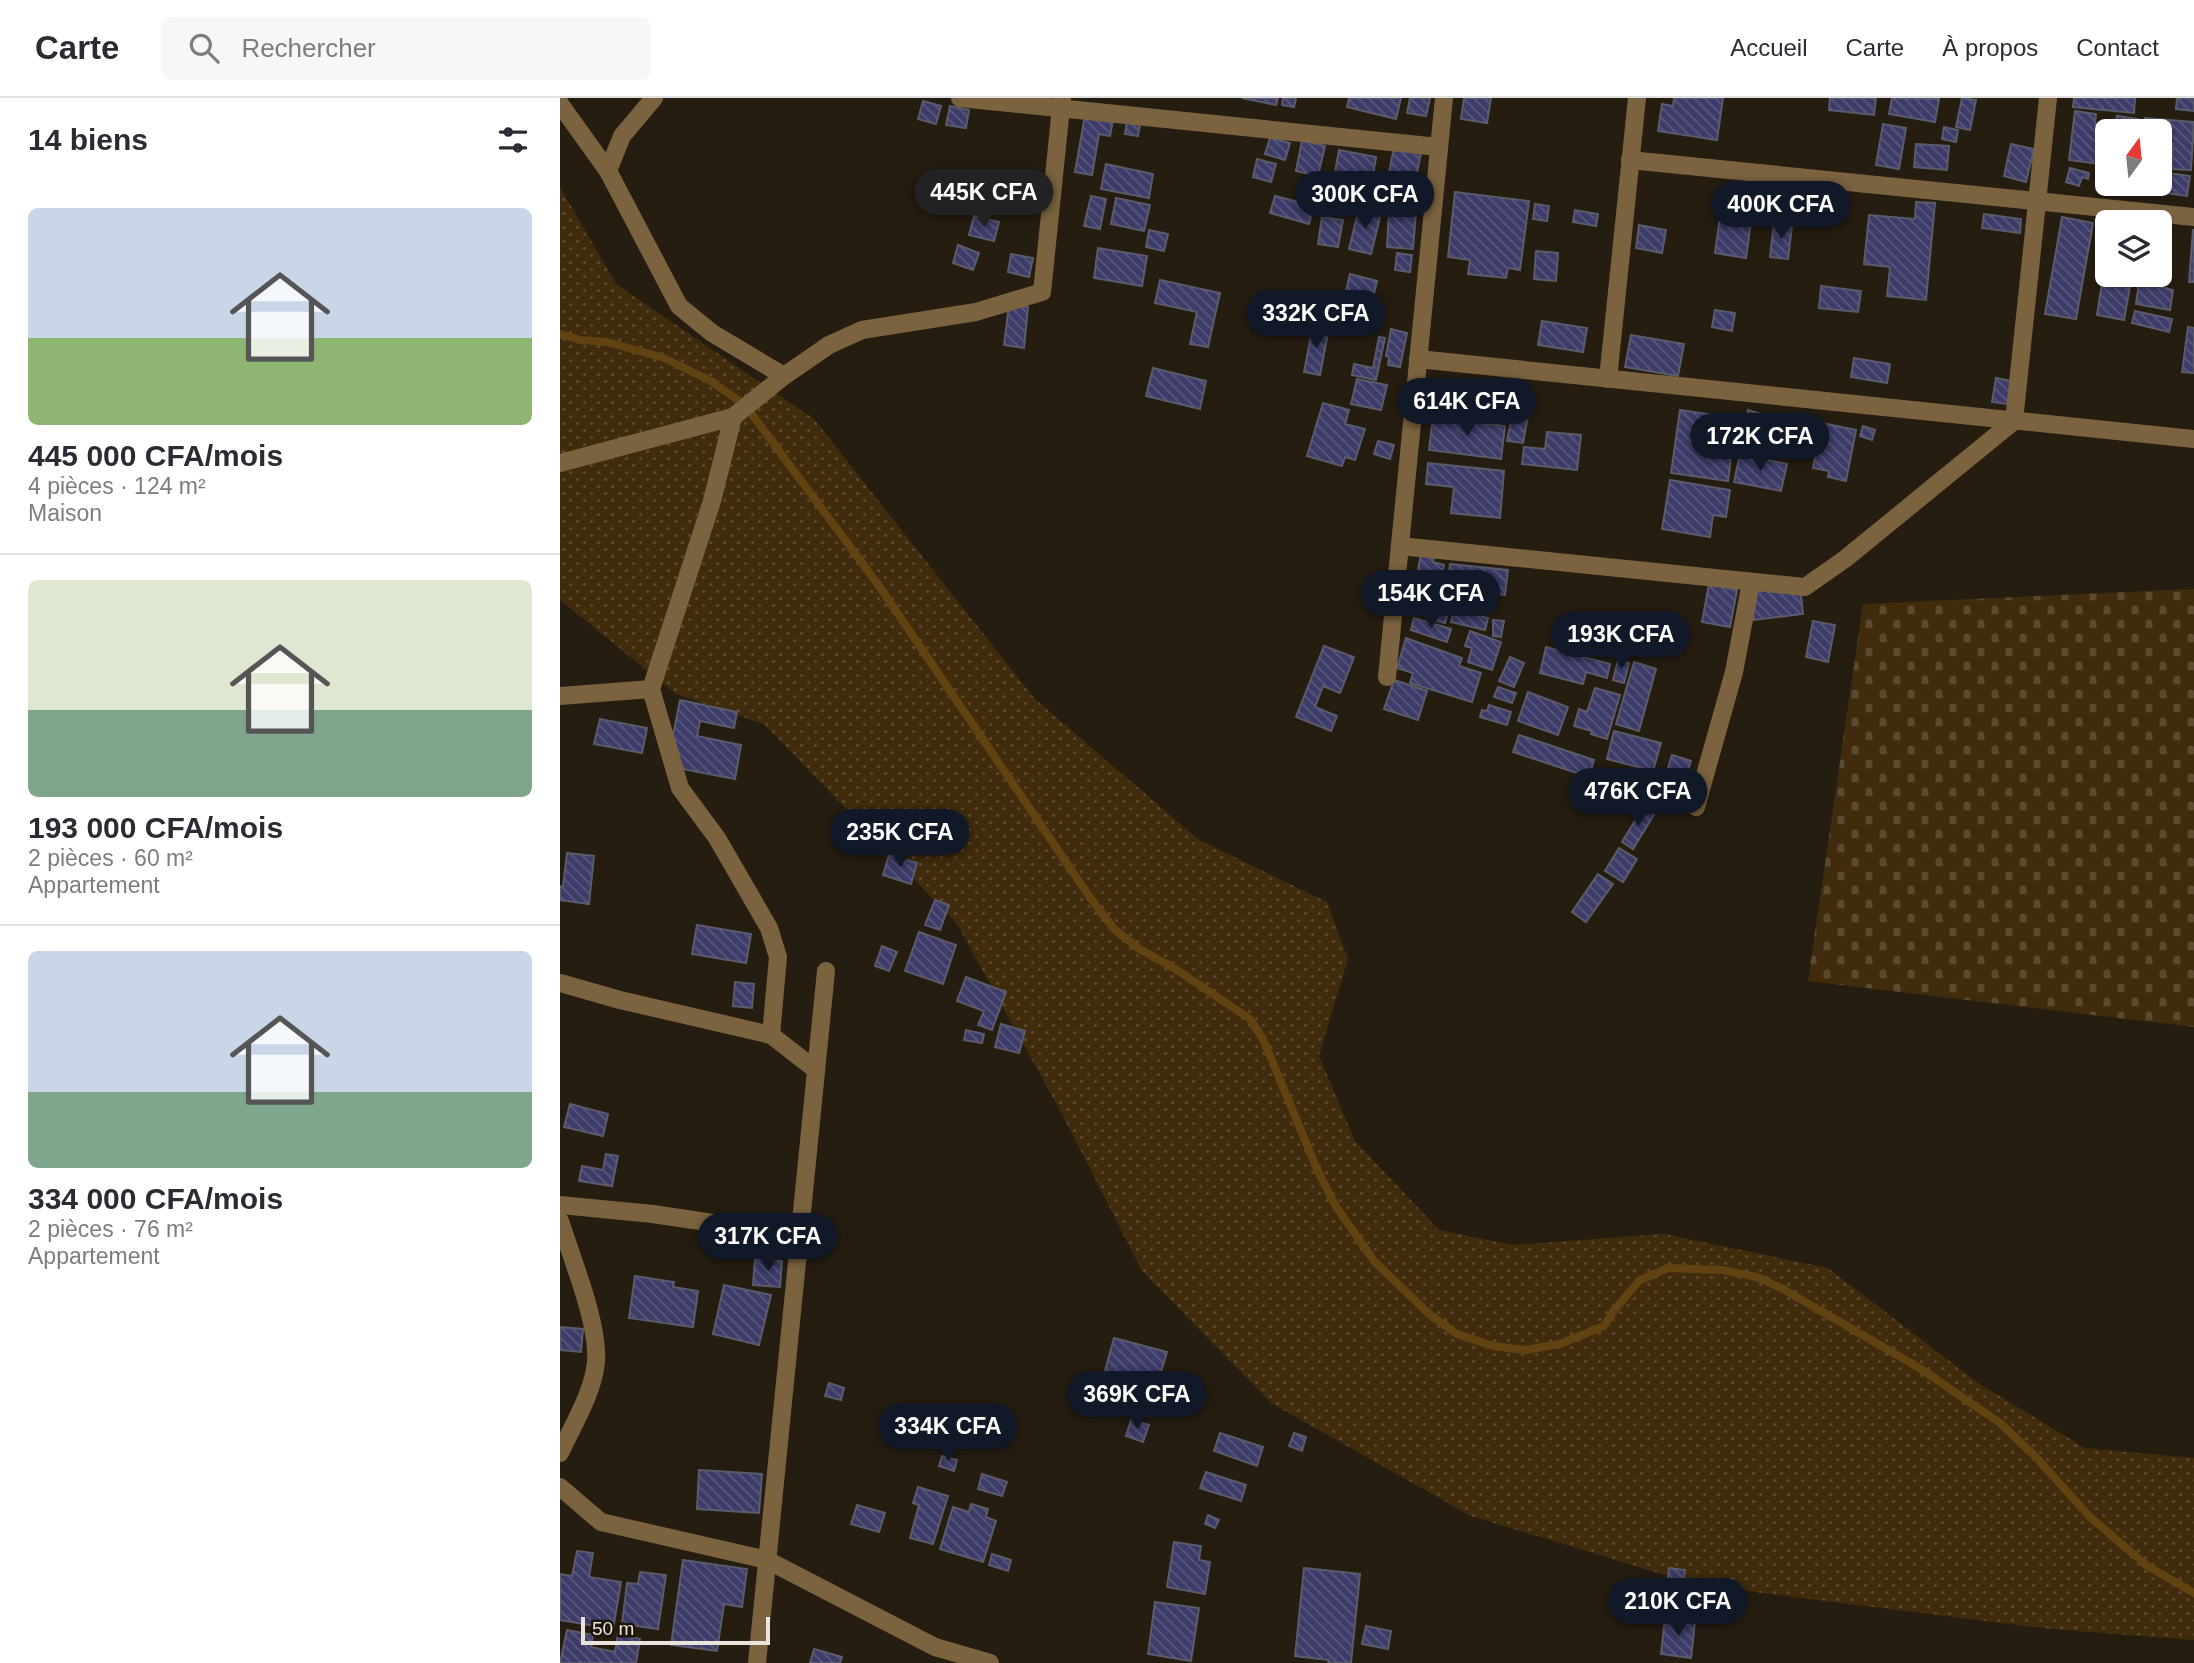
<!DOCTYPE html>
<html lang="fr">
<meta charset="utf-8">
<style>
:root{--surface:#fff;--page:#f7f7f7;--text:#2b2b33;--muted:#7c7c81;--line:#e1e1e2;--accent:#111827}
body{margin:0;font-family:Arial,sans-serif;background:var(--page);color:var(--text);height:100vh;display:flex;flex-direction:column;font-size:26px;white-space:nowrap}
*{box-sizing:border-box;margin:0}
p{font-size:23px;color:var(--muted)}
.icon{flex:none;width:38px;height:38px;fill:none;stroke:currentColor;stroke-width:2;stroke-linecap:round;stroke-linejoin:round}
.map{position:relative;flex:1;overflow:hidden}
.drawer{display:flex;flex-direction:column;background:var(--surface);width:560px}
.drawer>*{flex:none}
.needle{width:46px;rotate:15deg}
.controls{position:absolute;left:1535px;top:21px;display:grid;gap:14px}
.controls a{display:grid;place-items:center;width:77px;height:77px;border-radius:10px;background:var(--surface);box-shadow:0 2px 5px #0004;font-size:35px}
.scale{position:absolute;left:21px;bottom:18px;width:189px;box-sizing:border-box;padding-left:7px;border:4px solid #eae4dc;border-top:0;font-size:19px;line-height:24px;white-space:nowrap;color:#eae4dc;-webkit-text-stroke:5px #1c1408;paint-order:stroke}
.price{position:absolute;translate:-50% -60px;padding:0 16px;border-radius:24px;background:var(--accent);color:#fff;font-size:23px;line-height:46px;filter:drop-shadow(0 2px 4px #0008)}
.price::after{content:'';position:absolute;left:50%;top:42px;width:21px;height:16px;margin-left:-10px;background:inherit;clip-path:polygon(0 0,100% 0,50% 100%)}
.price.selected{background:#222;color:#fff}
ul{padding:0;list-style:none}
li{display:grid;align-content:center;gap:14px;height:371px;padding:0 28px}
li+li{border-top:2px solid var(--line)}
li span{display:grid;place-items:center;height:217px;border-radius:10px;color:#555}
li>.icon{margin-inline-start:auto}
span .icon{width:126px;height:126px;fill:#fffc;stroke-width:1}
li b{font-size:30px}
h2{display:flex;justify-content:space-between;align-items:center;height:84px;padding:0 28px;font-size:30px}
header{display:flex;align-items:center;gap:42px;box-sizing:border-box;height:98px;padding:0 35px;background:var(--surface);border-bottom:2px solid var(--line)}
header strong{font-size:33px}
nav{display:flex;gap:38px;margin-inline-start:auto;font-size:24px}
.search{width:490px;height:63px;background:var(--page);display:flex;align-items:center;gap:18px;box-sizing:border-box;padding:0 24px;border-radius:10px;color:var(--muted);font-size:26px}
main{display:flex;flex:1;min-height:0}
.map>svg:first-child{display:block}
.grass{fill:url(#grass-dots)}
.cemetery{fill:url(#cemetery-stones)}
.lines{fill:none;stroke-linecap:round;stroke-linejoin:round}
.stream{stroke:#614312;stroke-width:8}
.building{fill:url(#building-back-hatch);stroke:#5a5b6b;stroke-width:2}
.minor{stroke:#7c633f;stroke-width:18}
</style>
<header>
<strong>Carte</strong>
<div class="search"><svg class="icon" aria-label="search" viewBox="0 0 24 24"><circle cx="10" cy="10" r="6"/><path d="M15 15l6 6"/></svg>Rechercher</div>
<nav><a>Accueil</a><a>Carte</a><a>À propos</a><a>Contact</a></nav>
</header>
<main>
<section class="drawer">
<h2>14 biens<svg class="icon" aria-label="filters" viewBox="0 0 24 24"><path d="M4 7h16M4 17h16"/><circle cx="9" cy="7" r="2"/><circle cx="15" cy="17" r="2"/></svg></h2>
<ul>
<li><span style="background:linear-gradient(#c9d6e8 60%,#8fb573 0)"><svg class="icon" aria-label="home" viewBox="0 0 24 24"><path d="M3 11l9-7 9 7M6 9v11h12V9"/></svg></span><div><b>445 000 CFA/mois</b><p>4 pièces · 124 m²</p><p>Maison</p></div></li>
<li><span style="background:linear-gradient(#dfe7d0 60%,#7fa58c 0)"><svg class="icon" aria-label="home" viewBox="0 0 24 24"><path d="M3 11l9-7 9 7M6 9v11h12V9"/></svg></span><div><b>193 000 CFA/mois</b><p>2 pièces · 60 m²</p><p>Appartement</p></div></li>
<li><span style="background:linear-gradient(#c9d6e8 65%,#7fa58c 0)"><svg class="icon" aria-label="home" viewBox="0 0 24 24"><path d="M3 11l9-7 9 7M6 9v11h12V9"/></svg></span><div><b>334 000 CFA/mois</b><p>2 pièces · 76 m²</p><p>Appartement</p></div></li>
</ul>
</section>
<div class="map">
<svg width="1634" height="1565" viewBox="0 0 1634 1565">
<defs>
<pattern id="grass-dots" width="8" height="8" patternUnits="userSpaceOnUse" patternTransform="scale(1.75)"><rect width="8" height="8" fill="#402c0d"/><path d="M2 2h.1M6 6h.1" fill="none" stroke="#5c4a30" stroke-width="1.8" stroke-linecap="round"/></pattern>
<pattern id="cemetery-stones" width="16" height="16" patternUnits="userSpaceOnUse" patternTransform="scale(1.75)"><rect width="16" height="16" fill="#402c0d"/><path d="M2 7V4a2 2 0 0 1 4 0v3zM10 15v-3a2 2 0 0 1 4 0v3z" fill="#5c4a30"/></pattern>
<pattern id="building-back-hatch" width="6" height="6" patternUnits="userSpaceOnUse" patternTransform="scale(1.75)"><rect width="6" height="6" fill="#3d3c69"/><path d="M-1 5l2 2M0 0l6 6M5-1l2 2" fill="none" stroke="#59587e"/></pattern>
</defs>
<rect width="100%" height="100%" fill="#261d11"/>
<!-- grass -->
<polygon class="grass" points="0,89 56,186 254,321 474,600 639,742 767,804 788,861 759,958 795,1043 879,1132 952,1147 1104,1136 1268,1170 1418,1285 1525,1350 1634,1360 1634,1542 1491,1531 1138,1487 911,1418 711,1305 582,1173 503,1018 397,826 204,626 116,596 0,502"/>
<!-- cemetery -->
<polygon class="cemetery" points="1634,491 1634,929 1248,883 1303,506"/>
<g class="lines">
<!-- stream -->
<polyline class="stream" points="0,236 20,242 47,244 104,260 151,283 185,307 317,485 531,801 555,832 581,852 614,870 690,921 704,943 756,1069 775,1107 814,1163 868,1215 897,1236 933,1248 965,1252 1000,1246 1044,1228 1055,1211 1080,1182 1108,1170 1162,1172 1197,1179 1223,1191 1361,1271 1440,1325 1473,1356 1530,1419 1586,1467 1634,1495"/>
</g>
<!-- building -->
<g class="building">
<polygon points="682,0 718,0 716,7"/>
<polygon points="723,0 736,0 734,9 722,7"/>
<polygon points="789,0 841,0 836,21 787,9"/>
<polygon points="850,0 870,0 866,18 847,15"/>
<polygon points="904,0 931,0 927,25 901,21"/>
<polygon points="1114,0 1163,0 1157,42 1098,33 1102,6 1113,8"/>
<polygon points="1270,0 1316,0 1314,17 1269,12"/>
<polygon points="1332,0 1379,1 1375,24 1329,16"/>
<polygon points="1402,0 1416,2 1410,32 1396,29"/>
<polygon points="1514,0 1575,0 1574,15 1513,9"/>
<polygon points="1617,0 1634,0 1634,13 1616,11"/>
<polygon points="363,3 381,8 376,26 358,21"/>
<polygon points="390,8 409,12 406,30 386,27"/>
<polygon points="1515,13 1536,16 1535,26 1555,29 1557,18 1578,21 1576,33 1547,33 1547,67 1509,62"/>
<polygon points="525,17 553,22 550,38 539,36 532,77 515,74"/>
<polygon points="1585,20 1634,24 1631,72 1611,71 1613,46 1600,45 1600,33 1584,33"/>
<polygon points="567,23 580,26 578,38 565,36"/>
<polygon points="1323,26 1346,30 1339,71 1316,67"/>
<polygon points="1384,29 1398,32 1396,44 1382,41"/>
<polygon points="710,40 730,45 725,62 705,56"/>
<polygon points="742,42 765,48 758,78 736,73"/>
<polygon points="1356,46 1389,48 1387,72 1354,69"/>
<polygon points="1451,46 1474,51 1466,84 1444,78"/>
<polygon points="834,50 861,55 852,99 825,94"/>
<polygon points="779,52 816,59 810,97 772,91"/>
<polygon points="697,61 716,66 711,84 693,79"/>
<polygon points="546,66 593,76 589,100 541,91"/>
<polygon points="1510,70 1529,75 1528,81 1522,79 1519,88 1506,84"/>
<polygon points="1608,75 1630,78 1627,98 1605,95"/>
<polygon points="1547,77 1547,86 1567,86 1565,93 1545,88"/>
<polygon points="1600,77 1601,77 1598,96 1573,93 1574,86 1600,86"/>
<polygon points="1203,81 1268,95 1266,103 1238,98 1235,112 1198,104"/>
<polygon points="895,94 969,103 960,172 948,170 946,180 908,176 910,162 888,159"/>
<polygon points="531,98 546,101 540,131 524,128"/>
<polygon points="715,98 754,108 749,126 710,115"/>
<polygon points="556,100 590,107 584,133 551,126"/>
<polygon points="1162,104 1193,109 1186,160 1155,155"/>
<polygon points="1356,104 1375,105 1366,202 1327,198 1330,169 1304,166 1309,117 1355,121"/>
<polygon points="975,106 989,108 987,123 973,121"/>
<polygon points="799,110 821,115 811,156 789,151"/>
<polygon points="829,112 856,114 853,151 827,149"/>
<polygon points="1015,112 1038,116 1036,128 1013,124"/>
<polygon points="1424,116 1461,121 1460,135 1422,130"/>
<polygon points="414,118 439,124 434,143 409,137"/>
<polygon points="762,119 783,122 778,149 758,146"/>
<polygon points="1502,119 1533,125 1516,221 1485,216"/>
<polygon points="1214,125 1232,128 1228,161 1210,159"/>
<polygon points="1079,127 1106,132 1102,155 1076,150"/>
<polygon points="589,132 608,136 604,153 586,149"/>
<polygon points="1633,132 1634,132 1634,184 1629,184"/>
<polygon points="398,147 419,155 413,172 393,165"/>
<polygon points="538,150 587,158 582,188 534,180"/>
<polygon points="976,153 998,155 996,183 974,181"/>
<polygon points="1547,153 1547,177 1572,177 1564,222 1537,217"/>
<polygon points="837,155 852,157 850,174 835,172"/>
<polygon points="451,156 473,160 469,179 448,174"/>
<polygon points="1600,160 1605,161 1601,189 1613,192 1610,212 1576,206 1580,177 1600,177"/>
<polygon points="790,176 817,183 811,208 784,201"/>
<polygon points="600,182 660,195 648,249 630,246 637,214 595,205"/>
<polygon points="1261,188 1301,193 1298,214 1259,210"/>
<polygon points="449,207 468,209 464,250 444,247"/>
<polygon points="784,211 819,215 818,228 782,224"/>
<polygon points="1155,212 1175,215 1172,233 1152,229"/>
<polygon points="1575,213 1612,221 1609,234 1572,225"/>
<polygon points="982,223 1027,230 1023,254 978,247"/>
<polygon points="753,227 769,230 760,277 744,274"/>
<polygon points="1628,229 1634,230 1634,275 1622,274"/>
<polygon points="831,231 847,235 840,269 828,267 829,259 826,258"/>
<polygon points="1071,237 1124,246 1118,278 1065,269"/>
<polygon points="819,239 825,240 816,282 792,277 794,266 813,270"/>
<polygon points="1294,260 1330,266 1327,285 1291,279"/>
<polygon points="593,270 646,283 640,311 586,298"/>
<polygon points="1436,280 1451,283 1447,306 1432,304"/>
<polygon points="797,281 827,287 821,312 791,306"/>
<polygon points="874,287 888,289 886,310 872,309"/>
<polygon points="916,291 931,295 924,319 909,314"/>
<polygon points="940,292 952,296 946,318 933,315"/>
<polygon points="955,303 970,307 963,345 947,343"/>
<polygon points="763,305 789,312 785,326 805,331 795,362 785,359 782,368 747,358"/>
<polygon points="1120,312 1176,320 1168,383 1111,375"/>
<polygon points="1188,312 1207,318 1202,335 1184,330"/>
<polygon points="873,319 945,328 941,361 869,352"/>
<polygon points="1262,325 1296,332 1286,383 1268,379 1269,373 1253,370"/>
<polygon points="1303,328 1315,332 1312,342 1300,338"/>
<polygon points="987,334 1021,337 1017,372 962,366 964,349 985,351"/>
<polygon points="818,343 834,347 830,361 814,356"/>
<polygon points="1180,356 1227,366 1221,393 1174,384"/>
<polygon points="868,365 944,373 940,420 891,415 894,389 866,386"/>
<polygon points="1110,382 1170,392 1166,419 1153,417 1150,439 1102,431"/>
<polygon points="861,457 874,459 873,464 884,467 879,495 866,492 868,483 856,481"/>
<polygon points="890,466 948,472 945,497 932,495 932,502 901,499 902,494 887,492"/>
<polygon points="1149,486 1177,492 1170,529 1142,524"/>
<polygon points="1240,487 1243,516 1194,522 1191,493"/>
<polygon points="868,506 889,512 885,525 870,521 872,514 867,512"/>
<polygon points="894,512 928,520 925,532 891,524"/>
<polygon points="854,520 891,531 887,544 851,532"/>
<polygon points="933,522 944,523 941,539 933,538"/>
<polygon points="1253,523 1275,527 1268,564 1246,559"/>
<polygon points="910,533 941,544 932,572 908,564 912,550 905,548"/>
<polygon points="846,540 902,560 899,568 921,575 912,604 850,585 853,575 837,570"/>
<polygon points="764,548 794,559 780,595 763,588 755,609 777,618 771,633 736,619"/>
<polygon points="986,549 1050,566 1047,580 1026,574 1023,586 980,575"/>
<polygon points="950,559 964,565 954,589 939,583"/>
<polygon points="1058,562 1069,565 1064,585 1053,582"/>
<polygon points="1074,564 1096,571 1079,633 1056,626"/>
<polygon points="834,582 867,593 858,622 824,611"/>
<polygon points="938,589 956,595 952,605 934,599"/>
<polygon points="1035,590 1060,597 1047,641 1031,636 1032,633 1014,628 1019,611 1027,614"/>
<polygon points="968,594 1008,609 998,637 958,623"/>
<polygon points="120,602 177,614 174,630 140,623 137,638 181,647 175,681 107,668"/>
<polygon points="929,607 951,614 947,627 920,619 922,612 927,613"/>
<polygon points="40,621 87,630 82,655 34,646"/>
<polygon points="1054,633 1101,645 1093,673 1047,661"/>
<polygon points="959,637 1034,662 1029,679 953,654"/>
<polygon points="1112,657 1131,663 1124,684 1132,686 1128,701 1114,696 1117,686 1104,682"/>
<polygon points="1084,708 1095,715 1073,751 1062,744"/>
<polygon points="1059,750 1077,761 1063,784 1045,773"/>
<polygon points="7,755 34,758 29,806 0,802 0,788 3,789"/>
<polygon points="329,757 357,765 351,786 323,777"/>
<polygon points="1038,776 1053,786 1026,824 1012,814"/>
<polygon points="375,802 389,807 380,832 365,827"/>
<polygon points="137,827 191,836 186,865 132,856"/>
<polygon points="359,834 396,847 383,886 345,873"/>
<polygon points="322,848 337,854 329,873 315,868"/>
<polygon points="406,879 446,894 432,932 418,927 424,913 397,903"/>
<polygon points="175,884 194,886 192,910 173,908"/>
<polygon points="441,926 465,933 459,955 435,949"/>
<polygon points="406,932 424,936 422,945 404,942"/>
<polygon points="10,1006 48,1016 43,1038 4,1029"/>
<polygon points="46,1056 58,1058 52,1088 19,1083 22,1068 43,1072"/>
<polygon points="195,1161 222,1163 220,1189 193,1187"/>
<polygon points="75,1178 114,1184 113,1189 138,1193 133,1229 69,1220"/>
<polygon points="164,1187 211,1197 199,1247 153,1236"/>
<polygon points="0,1229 23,1231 21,1254 0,1252"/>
<polygon points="554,1240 607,1254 597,1287 593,1286 591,1293 543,1280"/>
<polygon points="620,1279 637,1286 626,1314 609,1307"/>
<polygon points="269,1285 284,1290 281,1302 265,1298"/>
<polygon points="571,1322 589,1327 583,1344 566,1338"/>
<polygon points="660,1335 703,1349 697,1368 654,1353"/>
<polygon points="734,1335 746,1339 742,1353 729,1348"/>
<polygon points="382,1358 397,1362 394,1373 379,1368"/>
<polygon points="139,1372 202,1376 199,1415 137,1411"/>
<polygon points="646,1374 686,1387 681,1403 640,1390"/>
<polygon points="422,1376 447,1384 442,1398 418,1391"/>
<polygon points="358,1389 388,1398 373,1446 350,1440 359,1407 353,1405"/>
<polygon points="411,1406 428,1411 426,1419 436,1423 423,1464 380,1451 393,1409 409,1414"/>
<polygon points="297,1407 325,1415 319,1434 291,1426"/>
<polygon points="648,1417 659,1422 655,1430 645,1426"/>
<polygon points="614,1444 641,1448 639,1462 650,1464 645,1496 607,1489"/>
<polygon points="17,1453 33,1455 29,1479 61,1484 53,1531 0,1522 0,1476 12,1478"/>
<polygon points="432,1456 451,1462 448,1473 429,1467"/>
<polygon points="123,1462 187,1471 182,1509 164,1506 157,1553 111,1547"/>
<polygon points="744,1470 800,1476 791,1565 768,1565 769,1562 735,1558"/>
<polygon points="1109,1470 1125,1472 1123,1489 1107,1487"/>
<polygon points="80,1474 106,1477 98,1531 62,1526 67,1485 78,1486"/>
<polygon points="595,1504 639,1510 631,1563 588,1556"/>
<polygon points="1105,1520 1135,1524 1131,1560 1101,1556"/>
<polygon points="806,1528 831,1533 828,1551 802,1546"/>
<polygon points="7,1532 33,1537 31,1549 55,1554 58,1536 80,1541 76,1565 0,1565"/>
<polygon points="254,1551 282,1559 280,1565 250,1565"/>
</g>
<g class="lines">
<!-- minor -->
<g class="minor">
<polyline points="400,0 879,49"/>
<polyline points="0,6 48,73 62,38 94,0"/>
<polyline points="1070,62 1634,119"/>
<polyline points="48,73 119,208 152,235 224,278"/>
<polyline points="858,261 1634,341"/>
<polyline points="1048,281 1077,0"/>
<polyline points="0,365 173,319"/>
<polyline points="840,448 1245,489 1285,461 1454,323 1488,0"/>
<polyline points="827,579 884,0"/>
<polyline points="0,598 91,591"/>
<polyline points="1136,709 1174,574 1191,484"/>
<polyline points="0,885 60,902 211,937 256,972"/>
<polyline points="211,937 218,859 209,830 157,740 120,690 91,591 152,403 173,319 224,278 269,247 302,232 416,214 482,194 502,0"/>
<polyline points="0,1107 93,1116 240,1138"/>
<path d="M0,1123C12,1161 39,1226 36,1264C33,1295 13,1327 0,1355"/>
<polyline points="0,1389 41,1424 207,1462 375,1549 430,1565"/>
<polyline points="197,1565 266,873"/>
</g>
</g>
</svg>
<div class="controls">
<a><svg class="needle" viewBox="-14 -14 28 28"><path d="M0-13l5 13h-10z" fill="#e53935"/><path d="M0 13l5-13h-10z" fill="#7c7c81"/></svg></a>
<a><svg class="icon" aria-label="layers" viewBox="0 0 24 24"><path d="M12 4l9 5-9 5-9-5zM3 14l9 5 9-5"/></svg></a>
</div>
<div class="scale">50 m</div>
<b class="price selected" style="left:424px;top:131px">445K CFA</b>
<b class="price" style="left:805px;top:133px">300K CFA</b>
<b class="price" style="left:1221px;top:143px">400K CFA</b>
<b class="price" style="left:756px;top:252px">332K CFA</b>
<b class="price" style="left:907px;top:340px">614K CFA</b>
<b class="price" style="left:1200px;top:375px">172K CFA</b>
<b class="price" style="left:871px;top:532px">154K CFA</b>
<b class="price" style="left:1061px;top:573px">193K CFA</b>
<b class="price" style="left:1078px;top:730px">476K CFA</b>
<b class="price" style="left:340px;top:771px">235K CFA</b>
<b class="price" style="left:208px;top:1175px">317K CFA</b>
<b class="price" style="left:577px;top:1333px">369K CFA</b>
<b class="price" style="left:388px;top:1365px">334K CFA</b>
<b class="price" style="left:1118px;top:1540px">210K CFA</b>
</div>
</main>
